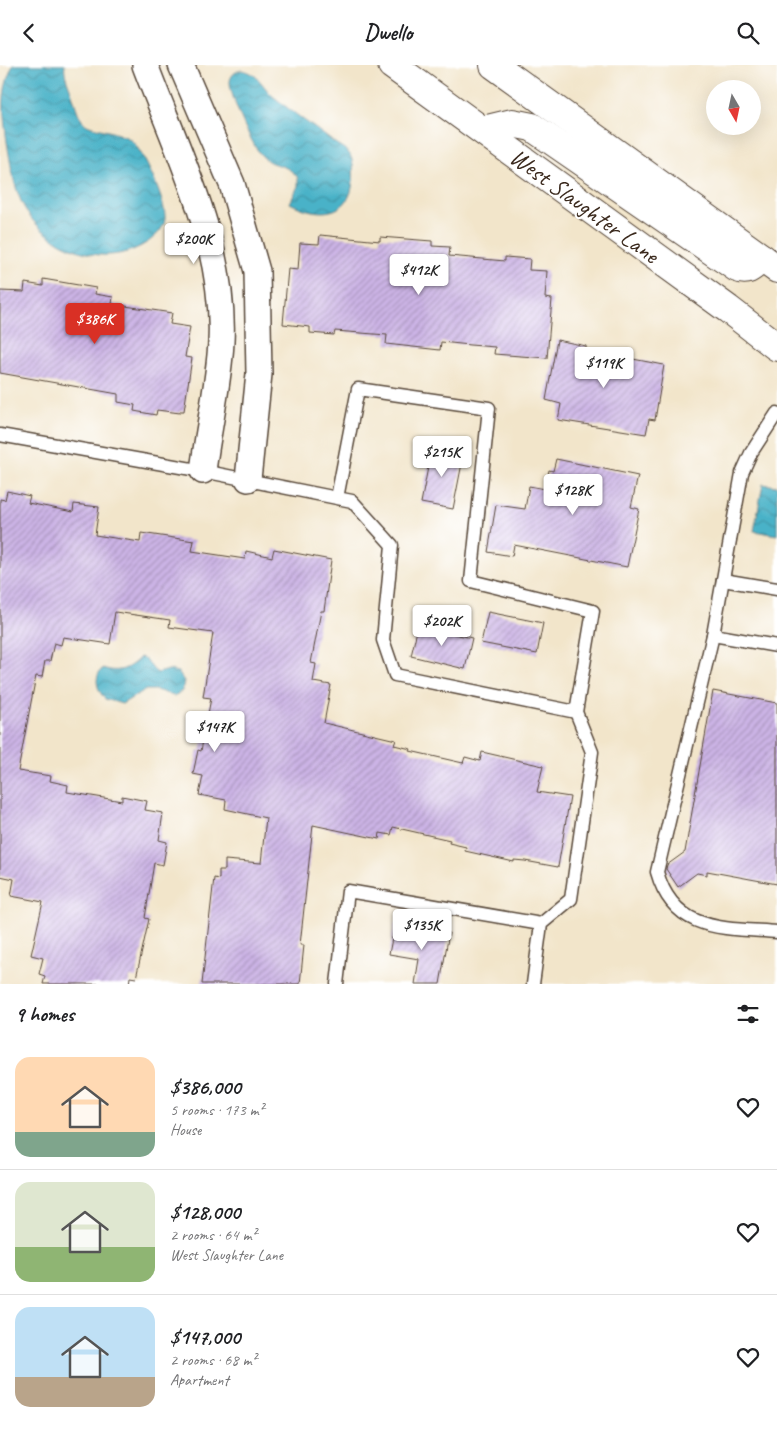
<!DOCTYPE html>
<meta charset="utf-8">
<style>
:root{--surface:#fff;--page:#f6f6f6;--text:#202124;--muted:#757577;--line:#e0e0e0;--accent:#d93025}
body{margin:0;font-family:Caveat,sans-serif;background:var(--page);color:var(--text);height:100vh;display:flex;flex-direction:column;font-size:19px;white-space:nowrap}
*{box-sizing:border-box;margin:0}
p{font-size:16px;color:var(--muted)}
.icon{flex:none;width:28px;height:28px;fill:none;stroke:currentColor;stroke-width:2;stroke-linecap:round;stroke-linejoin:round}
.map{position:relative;height:919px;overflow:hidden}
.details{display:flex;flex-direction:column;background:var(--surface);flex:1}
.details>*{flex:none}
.needle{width:32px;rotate:171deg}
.fabs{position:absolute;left:706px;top:15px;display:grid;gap:10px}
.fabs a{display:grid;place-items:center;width:55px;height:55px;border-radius:50%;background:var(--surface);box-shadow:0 5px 20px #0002;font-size:25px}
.price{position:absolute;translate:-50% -42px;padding:0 11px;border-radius:5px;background:#fff;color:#222;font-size:16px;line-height:32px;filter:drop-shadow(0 1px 2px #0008)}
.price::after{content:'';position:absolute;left:50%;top:30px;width:15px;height:11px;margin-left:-8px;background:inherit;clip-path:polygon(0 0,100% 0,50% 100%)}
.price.on{background:var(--accent);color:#fff}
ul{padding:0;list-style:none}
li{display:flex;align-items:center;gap:15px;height:125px;padding:0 15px}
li+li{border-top:1px solid var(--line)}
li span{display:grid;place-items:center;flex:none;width:140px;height:100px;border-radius:15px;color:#555}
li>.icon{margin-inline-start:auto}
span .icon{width:60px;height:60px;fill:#fffc;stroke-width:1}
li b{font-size:21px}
h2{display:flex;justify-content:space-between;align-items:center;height:60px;padding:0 15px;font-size:21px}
header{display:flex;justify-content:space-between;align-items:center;height:65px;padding:0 15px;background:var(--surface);font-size:22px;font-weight:700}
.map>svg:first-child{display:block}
.water{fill:url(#water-waves);stroke:#426e73}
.building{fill:url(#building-hatch)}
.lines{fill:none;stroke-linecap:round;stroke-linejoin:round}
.lane-casing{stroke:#564638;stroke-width:15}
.street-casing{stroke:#564638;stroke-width:28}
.primary-casing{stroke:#564638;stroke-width:30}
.lane{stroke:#fff;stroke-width:12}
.street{stroke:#fff;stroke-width:25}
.primary{stroke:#fff;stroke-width:28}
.labels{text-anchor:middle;stroke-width:4;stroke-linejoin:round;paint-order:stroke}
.street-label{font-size:25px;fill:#3b2a1e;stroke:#fff}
</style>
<header><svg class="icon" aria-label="back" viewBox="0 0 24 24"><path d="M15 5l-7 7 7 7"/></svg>Dwello<svg class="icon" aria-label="search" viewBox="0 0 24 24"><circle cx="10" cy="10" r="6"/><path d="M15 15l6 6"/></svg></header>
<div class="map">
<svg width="777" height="919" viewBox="0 0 777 919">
<defs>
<pattern id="water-waves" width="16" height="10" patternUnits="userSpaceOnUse" patternTransform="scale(1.25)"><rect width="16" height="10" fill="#4ab2c8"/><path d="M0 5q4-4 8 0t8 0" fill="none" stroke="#3f91a2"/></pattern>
<pattern id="building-hatch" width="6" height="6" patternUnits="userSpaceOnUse" patternTransform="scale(1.25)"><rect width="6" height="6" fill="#ccb4e6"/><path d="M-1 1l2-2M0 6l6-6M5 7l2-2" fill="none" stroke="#a793ba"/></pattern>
</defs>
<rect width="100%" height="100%" fill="#fff"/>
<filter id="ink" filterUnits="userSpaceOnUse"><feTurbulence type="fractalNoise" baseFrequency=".02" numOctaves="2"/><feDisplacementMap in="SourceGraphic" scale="10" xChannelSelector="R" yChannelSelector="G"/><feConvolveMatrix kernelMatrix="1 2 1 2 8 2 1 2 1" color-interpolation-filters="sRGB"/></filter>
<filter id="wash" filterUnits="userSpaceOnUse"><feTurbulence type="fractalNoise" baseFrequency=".0096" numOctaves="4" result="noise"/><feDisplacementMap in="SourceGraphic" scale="20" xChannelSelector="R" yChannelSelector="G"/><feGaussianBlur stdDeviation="1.12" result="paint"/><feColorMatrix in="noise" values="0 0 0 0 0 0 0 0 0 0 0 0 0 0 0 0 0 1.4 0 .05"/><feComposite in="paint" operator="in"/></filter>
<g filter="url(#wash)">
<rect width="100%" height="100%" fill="#f2e5ca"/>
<!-- water -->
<g class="water">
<path d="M13,0H65C63,8 69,20 72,29C84,69 83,57 118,69C122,71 128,72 131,75C143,85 167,139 165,154C164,164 155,172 148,177C112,201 68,190 38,161C15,138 12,107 7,77C3,48 0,27 13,0Z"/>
<path d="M240,5C258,6 262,22 274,32C293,48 313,61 332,76C337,80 347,84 350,90C354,97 354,108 353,116C350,153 316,152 290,138L298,121V113C285,96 274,104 262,91C252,81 229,30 230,16C231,10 235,7 240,5Z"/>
<polygon points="763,419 777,421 777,470 754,466"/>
<path d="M140,592C149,594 150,604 158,608L169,605L178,607L184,616L182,626L174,631L156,625H145L122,639L105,634C97,625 93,612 103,603C119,609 130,603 140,592Z"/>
</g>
<g id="blocks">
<!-- building -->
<g class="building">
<polygon points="320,170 380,176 380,172 432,176 432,181 450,182 449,191 505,196 505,192 530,194 529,205 547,206 545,233 552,234 547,293 494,289 495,282 470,280 441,277 440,285 386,279 387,270 335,266 334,270 310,268 310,262 283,259 288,204 298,205 300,178 319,179"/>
<polygon points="43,214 96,223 95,229 113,232 112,239 172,248 170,259 190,262 185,292 192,293 184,346 180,346 180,348 157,345 156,350 134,346 135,340 118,337 118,329 0,308 0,226 24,227 25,218 43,221"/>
<polygon points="557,275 586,281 586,285 664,300 655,355 649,354 646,369 558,355 561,339 546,335"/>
<polygon points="432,382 464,388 453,444 421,438"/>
<polygon points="556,394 638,411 631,442 639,444 627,502 514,480 512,491 488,487 496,440 525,444 529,421 545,424 549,405 553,406"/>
<polygon points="7,426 30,431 28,438 73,447 74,439 99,442 95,470 140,477 141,468 194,476 192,486 245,494 246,486 272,492 274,484 331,495 324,546 321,546 311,598 316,599 313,617 331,620 324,658 396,675 394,680 411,684 410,686 463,698 465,692 480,696 482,687 543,701 537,727 570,732 558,802 525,796 514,795 514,797 465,786 466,782 449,778 450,775 393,762 391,770 380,768 379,774 313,760 300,880 304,880 300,919 202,919 214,813 219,814 219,805 225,805 225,795 261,798 266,753 225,744 226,735 199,730 203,711 193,709 198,685 201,686 211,633 203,632 213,568 169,562 170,555 115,547 110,579 63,572 61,580 54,578 50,596 45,596 42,612 36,611 18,706 51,711 50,716 68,720 67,727 122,736 122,731 147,736 145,745 163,748 159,775 167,777 163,800 154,798 145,853 149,854 136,913 130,912 129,919 43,919 45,911 39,909 43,893 31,890 43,837 11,831 14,814 0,811 0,434 5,435"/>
<polygon points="488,547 543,558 537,589 481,578"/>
<polygon points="418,561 472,573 465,604 411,591"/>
<polygon points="713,626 777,638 777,819 707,806 707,810 697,808 678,822 666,804 667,800 685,787"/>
<polygon points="395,858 449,868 440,919 415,919 419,894 389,889"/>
</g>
</g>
</g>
<g filter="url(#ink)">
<use href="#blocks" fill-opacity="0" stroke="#564638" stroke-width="1"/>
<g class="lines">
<!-- lane casing -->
<g class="lane-casing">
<g id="lane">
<polyline points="777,348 751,388 742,408 713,570 777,581"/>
<polyline points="0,370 203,406 352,436 392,480 383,575 395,610 576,647"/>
<polyline points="337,433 358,324 489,343 471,516 593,546 576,647 592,687 571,834 541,859 533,919"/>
<polyline points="723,515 777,524"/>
<path d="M713,570L657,807C674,868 725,863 777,867"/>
<polyline points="337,919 348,826 541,859"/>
</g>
</g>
<!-- street casing -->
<g class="street-casing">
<g id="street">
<path d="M145,0C178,88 226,181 221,277C219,318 208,365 203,406"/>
<polyline points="181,0 232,119 257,206 259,309 248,414"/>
</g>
</g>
<!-- primary casing -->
<g class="primary-casing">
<g id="primary">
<polyline points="392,0 728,244 777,282"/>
<polyline points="494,0 777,204"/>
<path d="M483,65L512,58L532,62L737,203C749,208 753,201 762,193"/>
</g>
</g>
<!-- lane -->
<use href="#lane" class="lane"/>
<!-- street -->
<use href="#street" class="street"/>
<!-- primary -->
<use href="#primary" class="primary"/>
</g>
</g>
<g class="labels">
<!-- street labels -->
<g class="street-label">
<text transform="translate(585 140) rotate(36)" y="9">West Slaughter Lane</text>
</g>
</g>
</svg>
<div class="fabs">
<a><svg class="needle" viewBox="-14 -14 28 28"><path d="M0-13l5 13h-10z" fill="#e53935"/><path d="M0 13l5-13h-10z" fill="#757577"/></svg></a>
</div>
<b class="price" style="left:194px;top:200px">$200K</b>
<b class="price" style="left:419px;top:231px">$412K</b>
<b class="price on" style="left:95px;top:280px">$386K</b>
<b class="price" style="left:604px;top:324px">$119K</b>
<b class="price" style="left:442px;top:413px">$215K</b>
<b class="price" style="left:573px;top:451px">$128K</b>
<b class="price" style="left:442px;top:582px">$202K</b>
<b class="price" style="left:215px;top:688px">$147K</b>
<b class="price" style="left:422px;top:886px">$135K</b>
</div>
<section class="details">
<h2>9 homes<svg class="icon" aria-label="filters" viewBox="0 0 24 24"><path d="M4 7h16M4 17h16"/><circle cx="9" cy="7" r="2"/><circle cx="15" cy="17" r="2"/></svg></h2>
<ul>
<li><span style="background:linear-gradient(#ffd9b3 75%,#7fa58c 0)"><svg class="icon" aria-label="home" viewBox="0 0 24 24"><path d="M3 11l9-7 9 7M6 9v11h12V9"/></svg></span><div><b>$386,000</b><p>5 rooms · 173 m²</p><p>House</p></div><svg class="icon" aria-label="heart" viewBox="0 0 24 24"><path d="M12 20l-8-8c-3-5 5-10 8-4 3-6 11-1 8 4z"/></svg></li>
<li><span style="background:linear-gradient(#dfe7d0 65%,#8fb573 0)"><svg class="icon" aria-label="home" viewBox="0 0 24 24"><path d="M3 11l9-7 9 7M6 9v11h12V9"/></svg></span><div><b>$128,000</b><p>2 rooms · 64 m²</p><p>West Slaughter Lane</p></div><svg class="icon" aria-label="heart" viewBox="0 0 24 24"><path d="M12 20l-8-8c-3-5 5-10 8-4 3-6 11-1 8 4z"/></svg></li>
<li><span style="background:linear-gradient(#bfe0f5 70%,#b9a48a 0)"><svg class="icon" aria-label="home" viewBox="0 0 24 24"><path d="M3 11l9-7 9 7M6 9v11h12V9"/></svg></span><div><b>$147,000</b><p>2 rooms · 68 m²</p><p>Apartment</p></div><svg class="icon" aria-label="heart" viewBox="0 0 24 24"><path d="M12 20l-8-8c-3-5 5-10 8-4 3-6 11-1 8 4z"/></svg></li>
</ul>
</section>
